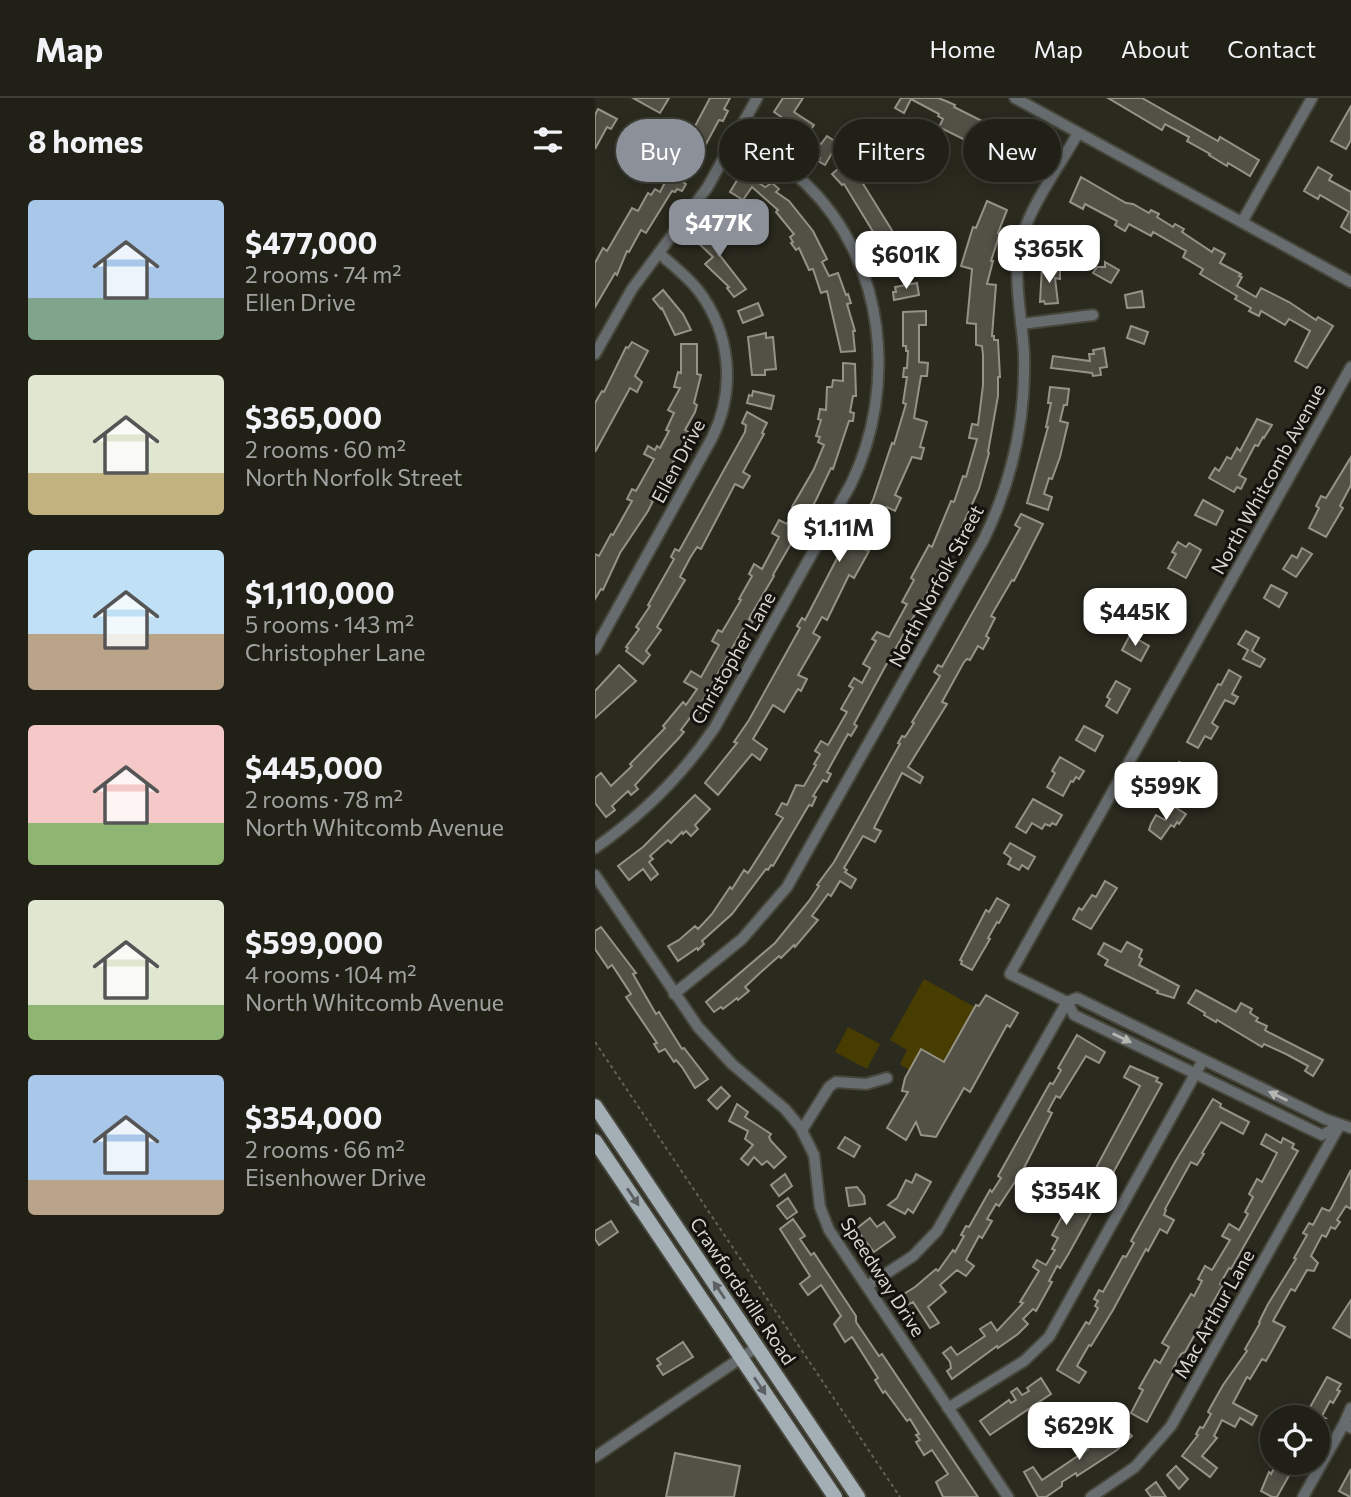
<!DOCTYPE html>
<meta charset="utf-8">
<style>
:root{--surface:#202017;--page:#2d2d24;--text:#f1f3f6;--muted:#a2a3a1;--line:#3d3e36;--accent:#8c9099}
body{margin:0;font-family:Commissioner,sans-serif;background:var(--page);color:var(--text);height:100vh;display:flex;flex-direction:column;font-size:26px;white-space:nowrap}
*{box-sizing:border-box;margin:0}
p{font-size:23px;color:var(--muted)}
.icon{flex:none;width:38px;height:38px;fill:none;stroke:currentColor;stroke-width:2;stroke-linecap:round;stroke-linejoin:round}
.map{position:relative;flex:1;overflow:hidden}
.drawer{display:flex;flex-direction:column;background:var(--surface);width:595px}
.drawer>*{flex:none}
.hud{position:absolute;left:21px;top:21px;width:630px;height:63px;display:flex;gap:14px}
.fabs{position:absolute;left:665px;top:1307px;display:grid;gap:14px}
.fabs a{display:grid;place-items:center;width:70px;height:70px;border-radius:50%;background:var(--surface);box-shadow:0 4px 18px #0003,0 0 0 2px var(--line);font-size:35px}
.price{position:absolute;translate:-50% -60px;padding:0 16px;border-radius:14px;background:#fff;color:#222;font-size:23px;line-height:46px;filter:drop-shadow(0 2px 4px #0008)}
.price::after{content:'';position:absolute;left:50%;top:42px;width:21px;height:16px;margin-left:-10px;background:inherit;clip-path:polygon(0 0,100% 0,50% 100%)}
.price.current{background:var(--accent);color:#fff}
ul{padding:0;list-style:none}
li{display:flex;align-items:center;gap:21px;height:175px;padding:0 28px}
li span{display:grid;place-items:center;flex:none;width:196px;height:140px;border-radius:7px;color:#555}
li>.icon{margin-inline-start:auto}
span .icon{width:84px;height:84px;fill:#fffc;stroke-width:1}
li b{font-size:30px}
h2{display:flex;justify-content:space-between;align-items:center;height:84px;padding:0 28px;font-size:30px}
.tag{padding:0 24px;border-radius:32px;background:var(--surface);box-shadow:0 4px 18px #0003,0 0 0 2px var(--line);font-size:24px;line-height:63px}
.tag.current{background:var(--accent);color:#fff}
header{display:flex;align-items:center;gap:42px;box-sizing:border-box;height:98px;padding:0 35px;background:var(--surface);border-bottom:2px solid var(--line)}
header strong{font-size:33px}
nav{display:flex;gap:38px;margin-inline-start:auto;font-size:24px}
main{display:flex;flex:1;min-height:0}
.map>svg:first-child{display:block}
.green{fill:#473d00}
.building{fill:#535146;stroke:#959387;stroke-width:2}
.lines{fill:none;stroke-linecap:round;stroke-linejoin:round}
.minor-casing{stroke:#47463b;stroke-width:14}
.major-casing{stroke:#47463b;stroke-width:18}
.path{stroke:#636258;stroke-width:2;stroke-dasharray:3.5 3.5;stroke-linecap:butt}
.minor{stroke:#676c6f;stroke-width:10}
.major{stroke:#a4afb5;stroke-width:14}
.oneway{fill:#b5b6b2}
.oneway2{fill:#5c6062}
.labels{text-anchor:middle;stroke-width:6;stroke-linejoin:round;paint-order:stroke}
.street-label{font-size:19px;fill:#d7d6cf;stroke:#13120e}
</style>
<header>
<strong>Map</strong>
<nav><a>Home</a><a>Map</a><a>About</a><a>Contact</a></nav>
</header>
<main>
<section class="drawer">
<h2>8 homes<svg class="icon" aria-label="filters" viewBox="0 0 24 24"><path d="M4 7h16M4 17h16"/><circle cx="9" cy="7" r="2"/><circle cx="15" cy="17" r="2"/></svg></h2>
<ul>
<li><span style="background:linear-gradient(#a9c7e8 70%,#7fa58c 0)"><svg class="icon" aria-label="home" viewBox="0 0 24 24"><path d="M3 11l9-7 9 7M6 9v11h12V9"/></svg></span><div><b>$477,000</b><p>2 rooms · 74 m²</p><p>Ellen Drive</p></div></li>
<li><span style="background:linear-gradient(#dfe7d0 70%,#c2b280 0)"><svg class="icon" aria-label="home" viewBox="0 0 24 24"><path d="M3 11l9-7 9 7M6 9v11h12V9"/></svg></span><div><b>$365,000</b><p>2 rooms · 60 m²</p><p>North Norfolk Street</p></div></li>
<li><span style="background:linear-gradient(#bfe0f5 60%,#b9a48a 0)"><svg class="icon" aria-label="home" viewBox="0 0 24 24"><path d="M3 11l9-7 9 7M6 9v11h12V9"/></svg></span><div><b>$1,110,000</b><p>5 rooms · 143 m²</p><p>Christopher Lane</p></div></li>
<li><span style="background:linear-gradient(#f6c9c9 70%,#8fb573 0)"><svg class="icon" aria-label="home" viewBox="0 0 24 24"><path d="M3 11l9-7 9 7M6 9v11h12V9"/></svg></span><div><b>$445,000</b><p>2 rooms · 78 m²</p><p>North Whitcomb Avenue</p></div></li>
<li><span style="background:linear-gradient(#dfe7d0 75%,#8fb573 0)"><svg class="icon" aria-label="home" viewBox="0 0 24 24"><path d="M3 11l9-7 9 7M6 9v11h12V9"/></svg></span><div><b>$599,000</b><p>4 rooms · 104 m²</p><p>North Whitcomb Avenue</p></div></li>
<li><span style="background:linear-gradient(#a9c7e8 75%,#b9a48a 0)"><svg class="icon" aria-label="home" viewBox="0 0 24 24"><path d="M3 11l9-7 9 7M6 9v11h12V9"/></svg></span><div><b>$354,000</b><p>2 rooms · 66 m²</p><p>Eisenhower Drive</p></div></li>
</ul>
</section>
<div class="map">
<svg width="756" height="1399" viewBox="0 0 756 1399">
<rect width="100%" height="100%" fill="#2b2a1f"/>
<!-- green -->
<g class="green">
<polygon points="329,881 380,909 349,964 326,951 314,972 305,966 312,952 295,942"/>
<polygon points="253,929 285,946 272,971 240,954"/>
</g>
<!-- building -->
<g class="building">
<polygon points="38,0 74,0 65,15"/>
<polygon points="115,0 135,0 129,11 133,13 128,23 124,22 111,46 110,45 88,84 91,86 87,93 82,91 80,94 77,93 51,135 46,132 34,154 32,153 22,177 20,175 0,209 0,165 8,150 12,153 37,110 43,113 53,95 56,97 60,91 65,94"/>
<polygon points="188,0 208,0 199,14 219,27 212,37 226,46 232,38 243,45 230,67 223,63 225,60 199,44 200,42 195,38 201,29 179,14"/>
<polygon points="306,0 343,0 351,3 360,7 359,9 405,32 408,38 448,58 440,72 410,58 412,54 392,43 380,38 376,45 344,29 348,21 343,18 344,16 316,1 309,15 300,10"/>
<polygon points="513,0 547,0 623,43 625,39 664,62 655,78 633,65 632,68 614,57 615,56 592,43 594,39 570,26 567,32"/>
<polygon points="756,8 756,42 751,51 736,43"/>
<polygon points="3,11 22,21 16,31 12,29 0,51 0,17"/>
<polygon points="250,65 267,84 303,142 288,150 249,86 247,87 237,76"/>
<polygon points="723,69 737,77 734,82 756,94 756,135 746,129 754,114 725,97 723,101 709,93"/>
<polygon points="147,74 170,89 177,85 184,91 181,94 194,103 218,133 232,161 227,164 234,178 243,175 251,197 253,196 256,205 252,206 260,233 258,233 260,253 246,254 232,193 226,195 218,171 214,172 204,150 201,152 196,145 198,144 195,139 199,136 181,114 183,112 157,89 148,102 135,94"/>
<polygon points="486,79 531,105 538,106 554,115 556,112 564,116 562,119 578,129 580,126 589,131 587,134 617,154 619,150 630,156 625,165 646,176 644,178 647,179 642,188 661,199 666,190 694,204 721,222 723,219 738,228 712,270 700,263 715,233 694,221 690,227 666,213 664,218 654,213 656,210 640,201 642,198 605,176 608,171 588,159 591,153 558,134 556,138 534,126 530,133 520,127 522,123 490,106 488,111 475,104"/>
<polygon points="392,103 412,112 403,135 405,135 396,163 398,163 392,186 401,187 397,238 399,238 399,242 403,242 405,279 403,279 403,298 393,354 394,355 384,391 356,453 341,477 346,480 341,487 338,485 335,490 290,569 259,626 262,628 256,638 253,636 232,674 236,676 232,684 228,682 218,698 221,699 217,708 214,707 178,768 176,767 173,772 171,771 137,816 107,843 109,846 103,852 102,850 83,863 73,848 84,842 100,828 103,831 117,816 135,789 137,791 149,772 153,775 188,720 181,716 187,705 192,707 201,687 209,688 221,667 219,666 225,656 220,653 226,643 233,647 252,614 246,611 258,590 254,588 259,580 267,585 275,570 268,566 281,543 277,541 282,534 294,539 312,506 307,504 319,482 316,480 334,447 337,449 356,403 359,404 368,378 371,379 382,341 374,340 377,326 383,327 388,287 388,257 387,248 381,247 381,226 372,225 377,171 366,168 378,129 381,130"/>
<polygon points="124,123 131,129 116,146 151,191 139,199 132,190 134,189 110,166 118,159 99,141 111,129 115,132"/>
<polygon points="455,139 470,143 466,156 451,151"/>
<polygon points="307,158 311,170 296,176 291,164"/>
<polygon points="510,164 524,172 516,185 498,175 502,169 510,169"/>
<polygon points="447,169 465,169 465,181 460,180 463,205 450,206 449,203 445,204"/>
<polygon points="322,185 324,197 299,202 298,194 301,194 300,189"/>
<polygon points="68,192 88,216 96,232 80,237 67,210 66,211 58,201"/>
<polygon points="547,193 549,209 532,210 530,197"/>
<polygon points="163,205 168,217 148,225 143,213"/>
<polygon points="331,213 331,227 324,227 324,264 333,265 332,278 326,278 319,320 332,324 325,349 329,350 326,361 317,359 300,397 306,400 300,413 292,409 271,452 274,453 259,480 254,477 232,522 227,519 218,535 225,539 203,577 212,581 206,593 203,591 189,614 178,607 158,641 172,651 165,662 157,656 123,697 110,685 142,645 139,644 154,622 205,530 202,528 207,520 210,522 252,441 254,442 259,436 278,402 297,345 299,346 311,306 308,305 312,279 308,279 309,270 312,270 313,253 311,253 311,248 308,248 308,214"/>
<polygon points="536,228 553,234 549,246 532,240"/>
<polygon points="171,235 171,240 178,239 181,271 170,272 170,277 157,277 153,239"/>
<polygon points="37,244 53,253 40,278 47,284 42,294 35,290 0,354 0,305 7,293 9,294 31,249 33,250"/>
<polygon points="86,246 102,246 102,276 106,277 99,305 102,307 100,314 90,332 95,335 56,402 58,403 53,413 25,455 8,492 6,491 0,501 0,456 4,458 16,436 18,437 37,403 32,401 37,391 41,393 59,361 49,356 53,348 60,352 62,348 65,350 74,333 71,332 79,315 73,312 85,290 79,289 83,274 86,275"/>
<polygon points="509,250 512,269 505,270 506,277 498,278 497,275 456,270 458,258 495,263 494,256 499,256 498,252"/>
<polygon points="248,265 260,266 261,298 258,298 255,314 259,315 258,323 254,323 238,371 236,370 221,402 178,477 179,478 156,517 154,521 158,523 153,531 151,529 148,531 107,604 111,607 105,615 101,612 86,632 89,634 83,641 40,687 43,691 36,697 33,693 17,708 20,712 11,719 0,705 0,680 6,675 16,688 37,668 35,666 70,630 68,628 88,604 91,607 102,591 89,584 96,573 106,579 124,547 117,543 123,532 127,534 146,502 144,501 157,478 154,476 159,466 167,471 184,439 177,435 184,422 192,426 200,411 197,409 219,371 229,347 223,344 225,339 221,338 226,322 223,321 225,311 231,312 232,289 237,289 238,282 248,283"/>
<polygon points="455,289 474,291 472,307 469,307 465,323 473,325 465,359 457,381 454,380 449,396 457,399 453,412 432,405 453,329 451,329 456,305 453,305"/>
<polygon points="158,293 179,298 176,311 152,305 154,297 157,298"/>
<polygon points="152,314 172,325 167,335 169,336 148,374 155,378 148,390 140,386 106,451 102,449 95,460 85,479 90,482 62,529 66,532 51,553 55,557 48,566 31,553 33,550 31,549 44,531 41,529 55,508 53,507 79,461 76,459 80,451 84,453 150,334 151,327 147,325"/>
<polygon points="662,321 677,327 669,340 668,339 663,348 660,347 644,377 651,381 646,391 642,389 639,394 614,380 620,370 624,373 632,359 636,361 642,350 645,353"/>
<polygon points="756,359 756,387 745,408 748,410 731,439 714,430 724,410 721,408 726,398 731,400"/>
<polygon points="608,402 628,413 621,427 600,417"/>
<polygon points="426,416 448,426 419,483 417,482 396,518 400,520 391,538 394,540 388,551 383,548 375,562 372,561 369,564 347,604 352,606 313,669 328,679 325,685 307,675 279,730 286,733 280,744 268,738 249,770 252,772 250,774 261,781 256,790 245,783 236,798 233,796 217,818 223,822 200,849 199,847 186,860 184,858 166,874 150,889 154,893 143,902 142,900 128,911 126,909 119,914 111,904 180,845 214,803 224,788 222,787 239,764 305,646 303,645 307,638 310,639 319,625 317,624 345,578 339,574 343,567 347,569 425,430 420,427"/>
<polygon points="583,444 591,449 594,445 606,452 591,480 573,470 581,456 577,454"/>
<polygon points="707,450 717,456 701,479 688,471 697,457 702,460"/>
<polygon points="676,487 692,495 684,509 669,500"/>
<polygon points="563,491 580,497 575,506 577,507 573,515 571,514 566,522 548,512"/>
<polygon points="651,533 664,540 657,553 670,561 665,569 648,561 653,552 643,546"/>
<polygon points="535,537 554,548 546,563 527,552"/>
<polygon points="24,567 41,583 0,620 0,593"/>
<polygon points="634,572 646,579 637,596 643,599 639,606 630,602 617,625 623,629 616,641 610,638 603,650 592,644 623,586 626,587"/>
<polygon points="521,583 535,591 522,615 511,608 515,601 512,599"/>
<polygon points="489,628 508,638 500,653 481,642"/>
<polygon points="465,659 489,673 484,681 481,679 478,684 476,683 468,698 452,689 460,675 457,673"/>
<polygon points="584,664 596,670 580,695 569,689"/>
<polygon points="100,697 115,711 100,727 103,731 96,738 91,733 88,736 87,734 76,745 73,742 55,758 58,761 54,764 63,776 56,782 48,771 34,782 23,768 48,749"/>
<polygon points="438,701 467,717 461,727 457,725 455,728 450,726 447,731 437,725 431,735 421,729"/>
<polygon points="578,708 591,716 584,726 582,724 579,729 576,727 566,741 554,732 556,726 561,717 570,722"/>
<polygon points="415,745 440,759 433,771 427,767 424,772 413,766 416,760 409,755"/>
<polygon points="510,783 522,790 496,831 478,821 484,810 487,812 497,797 501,799"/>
<polygon points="402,800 414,807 404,825 402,824 393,840 395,841 377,872 366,866 367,863 365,862 391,812 394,814"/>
<polygon points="6,829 41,875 38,876 61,916 64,914 87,951 89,950 113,981 100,990 87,969 81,962 79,964 70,951 64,954 59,946 62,945 31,899 36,896 17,867 13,870 0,851 0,833"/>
<polygon points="532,844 547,852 544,859 547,861 544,867 584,888 579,900 562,895 563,893 510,867 513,862 503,856 509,845 526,854"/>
<polygon points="601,892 641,914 646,905 657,911 655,915 663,920 661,923 672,928 670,932 675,935 728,962 718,978 710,973 713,968 691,956 669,946 667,949 622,922 621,924 609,917 610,915 593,905"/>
<polygon points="391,897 423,915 415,929 412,927 375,994 369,990 341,1039 326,1037 321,1024 311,1042 292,1030 313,994 307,993 310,980 326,951 349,964 381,907 384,908"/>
<polygon points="482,937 510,954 504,965 491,958 465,1000 461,998 453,1013 457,1015 429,1070 404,1108 401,1106 392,1121 397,1123 387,1140 384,1138 371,1162 379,1168 371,1178 362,1172 345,1187 351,1194 333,1209 344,1225 335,1230 318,1204 311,1208 304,1199 320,1189 341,1171 343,1173 358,1152 360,1154 369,1138 366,1137 371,1128 374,1129 395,1092 397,1094 406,1080 403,1078 455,985 458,986 466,972 463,970"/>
<polygon points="535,968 563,980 561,983 567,986 474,1155 465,1170 462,1168 454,1183 457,1184 441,1213 438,1211 428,1221 433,1226 423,1236 403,1250 402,1248 357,1281 352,1273 356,1270 355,1264 348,1255 356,1249 362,1257 390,1238 385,1231 396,1224 402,1233 428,1205 425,1204 444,1173 438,1169 442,1162 451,1167 460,1152 457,1151 463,1140 457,1137 469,1115 465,1113 472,1102 479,1106 493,1080 495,1081 545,988 529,979"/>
<polygon points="126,989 135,998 122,1011 113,1002"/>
<polygon points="618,1001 626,1006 625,1009 654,1024 648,1036 626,1024 607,1055 609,1056 602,1067 596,1064 570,1111 571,1112 569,1117 579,1122 572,1135 565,1131 553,1153 551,1151 518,1212 496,1248 494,1247 482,1268 491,1274 484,1285 462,1272 491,1224 494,1226 503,1210 500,1208 503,1203 499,1201 504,1192 508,1194 528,1158 531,1159 539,1145 536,1143 580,1064"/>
<polygon points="142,1006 153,1014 150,1019 176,1036 174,1039 176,1043 191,1059 179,1070 172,1063 167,1067 159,1059 153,1067 146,1061 158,1047 150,1041 153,1033 134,1023"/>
<polygon points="671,1036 686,1045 688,1040 699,1046 697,1050 703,1053 636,1171 634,1170 625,1186 628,1187 590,1254 586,1256 578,1271 580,1272 552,1324 536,1315 548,1292 544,1290 560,1262 565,1265 574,1249 567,1245 596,1196 599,1198 607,1183 603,1181 610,1168 617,1172 635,1142 627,1138 634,1126 644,1132 653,1116 650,1114 658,1099 654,1096 662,1081 667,1084 682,1055 666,1046"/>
<polygon points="250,1039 265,1048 259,1059 243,1050"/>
<polygon points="756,1072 756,1111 751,1108 742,1122 745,1124 740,1131 736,1129 731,1139 727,1137 716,1158 723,1165 719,1173 712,1172 700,1193 696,1191 678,1223 690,1229 671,1263 667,1261 655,1281 652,1279 638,1305 662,1318 657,1327 645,1320 640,1329 627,1322 619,1338 622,1340 607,1358 622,1370 615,1379 587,1358 603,1337 601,1336 605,1329 608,1330 616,1316 613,1314 615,1310 628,1287 652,1253 650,1251 665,1225 664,1224 673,1206 701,1161 699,1160 712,1137 708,1135 714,1125 718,1127 727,1110 734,1113 736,1111"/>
<polygon points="190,1076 197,1088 184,1098 176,1087"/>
<polygon points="321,1076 336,1084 318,1115 313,1111 310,1116 293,1107 302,1100 311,1082 317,1085"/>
<polygon points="262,1089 269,1098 270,1106 254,1108 251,1090"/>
<polygon points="193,1100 202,1114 192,1121 182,1108"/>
<polygon points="275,1120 282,1129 289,1124 300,1139 279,1154 261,1131"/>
<polygon points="198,1121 210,1138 205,1141 216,1157 219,1155 261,1218 261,1224 284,1258 287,1256 383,1399 348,1399 341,1384 353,1376 337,1352 329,1357 321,1344 325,1342 321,1337 324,1336 315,1321 312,1323 290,1293 288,1295 280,1282 283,1280 257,1239 250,1244 239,1226 246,1218 226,1187 213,1197 205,1186 215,1178 185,1131"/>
<polygon points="16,1123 23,1134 4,1147 0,1141 0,1133"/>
<polygon points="756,1202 756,1240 738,1230"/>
<polygon points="88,1244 98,1259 68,1277 62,1268 66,1266 62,1261"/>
<polygon points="732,1279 746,1286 742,1292 745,1293 738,1305 735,1303 727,1318 730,1320 706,1320 711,1309 714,1311"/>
<polygon points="446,1280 456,1296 395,1337 385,1323 414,1302 416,1305 421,1302 416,1294 422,1290 427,1297 434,1293 432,1290"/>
<polygon points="525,1326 537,1338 522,1352 482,1378 481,1375 467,1384 467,1388 451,1399 443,1399 429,1374 438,1369 447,1382 493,1351 487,1342 499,1336 504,1344"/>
<polygon points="80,1355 145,1368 139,1399 71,1399"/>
<polygon points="682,1365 701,1365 682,1399 677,1399 666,1393 674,1374 676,1376"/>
<polygon points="581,1368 593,1381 584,1391 572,1377"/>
<polygon points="756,1371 756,1399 755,1399 744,1393"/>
<polygon points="561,1384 571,1399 556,1399 551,1392"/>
</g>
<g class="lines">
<!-- minor casing -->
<g class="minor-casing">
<g id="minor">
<polyline points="420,0 756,184"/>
<polyline points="647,124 717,0"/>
<polyline points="426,226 498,217"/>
<polyline points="0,256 37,191 112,90 162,0"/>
<path d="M0,551L117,340C141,292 136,235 103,192C92,178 77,167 64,155"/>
<path d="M0,750C47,717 87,678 120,629L256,386C303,289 291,163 211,86C190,66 167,51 143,35"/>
<polyline points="0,777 103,929 137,966 190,1011 205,1029 219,1057 225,1109 234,1132 413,1399"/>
<path d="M79,896L147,841L192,789L389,441C417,383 431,319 429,255C427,218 417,180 426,143C435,107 465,68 483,35"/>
<polyline points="472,904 482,900 730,1021 756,1030"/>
<polyline points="745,1027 727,1037 479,917 472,904 415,876 756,269"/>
<polyline points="207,1032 234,989 241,984 271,986 292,980"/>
<polyline points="272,1188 318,1158 342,1133 472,904"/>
<polyline points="353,1310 429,1263 454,1239 608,962"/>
<polyline points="749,1326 756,1310"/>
<polyline points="0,1359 162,1249"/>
<polyline points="496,1399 540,1369 576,1328 743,1030"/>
<polyline points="708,1399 749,1326 756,1330"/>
</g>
</g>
<!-- major casing -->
<g class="major-casing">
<g id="major">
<polyline points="0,1008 263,1399"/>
<polyline points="0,1043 240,1399"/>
</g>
</g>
<!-- path -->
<polyline class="path" points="0,944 305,1399"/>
<!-- minor -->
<use href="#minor" class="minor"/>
<!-- major -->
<use href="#major" class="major"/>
</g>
<!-- one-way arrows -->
<defs><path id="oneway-solid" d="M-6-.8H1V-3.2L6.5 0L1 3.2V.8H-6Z" transform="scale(1.75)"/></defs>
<g class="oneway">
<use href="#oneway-solid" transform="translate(527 940) rotate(26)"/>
<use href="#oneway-solid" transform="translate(683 998) rotate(-154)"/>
</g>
<g class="oneway2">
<use href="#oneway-solid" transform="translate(38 1099) rotate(56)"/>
<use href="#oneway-solid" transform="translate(124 1192) rotate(-124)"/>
<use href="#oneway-solid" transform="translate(165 1288) rotate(56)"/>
</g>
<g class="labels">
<!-- street labels -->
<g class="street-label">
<text transform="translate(83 363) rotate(-62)" y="7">Ellen Drive</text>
<text transform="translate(673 381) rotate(-61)" y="7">North Whitcomb Avenue</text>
<text transform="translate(341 488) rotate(-62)" y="7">North Norfolk Street</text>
<text transform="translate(138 560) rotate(-60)" y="7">Christopher Lane</text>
<text transform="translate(288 1179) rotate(57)" y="7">Speedway Drive</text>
<text transform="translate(148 1193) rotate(56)" y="7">Crawfordsville Road</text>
<text transform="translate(619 1216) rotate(-61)" y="7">Mac Arthur Lane</text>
</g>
</g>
</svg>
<div class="fabs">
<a><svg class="icon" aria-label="locate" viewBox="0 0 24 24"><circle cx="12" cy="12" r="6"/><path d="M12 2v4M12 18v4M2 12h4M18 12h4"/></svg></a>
</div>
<b class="price current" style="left:124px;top:161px">$477K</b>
<b class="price" style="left:454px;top:187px">$365K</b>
<b class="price" style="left:311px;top:193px">$601K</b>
<b class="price" style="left:244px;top:466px">$1.11M</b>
<b class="price" style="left:540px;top:550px">$445K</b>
<b class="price" style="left:571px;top:724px">$599K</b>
<b class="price" style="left:471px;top:1129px">$354K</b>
<b class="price" style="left:484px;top:1364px">$629K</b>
<div class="hud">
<a class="tag current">Buy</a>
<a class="tag">Rent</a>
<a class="tag">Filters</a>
<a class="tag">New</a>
</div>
</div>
</main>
